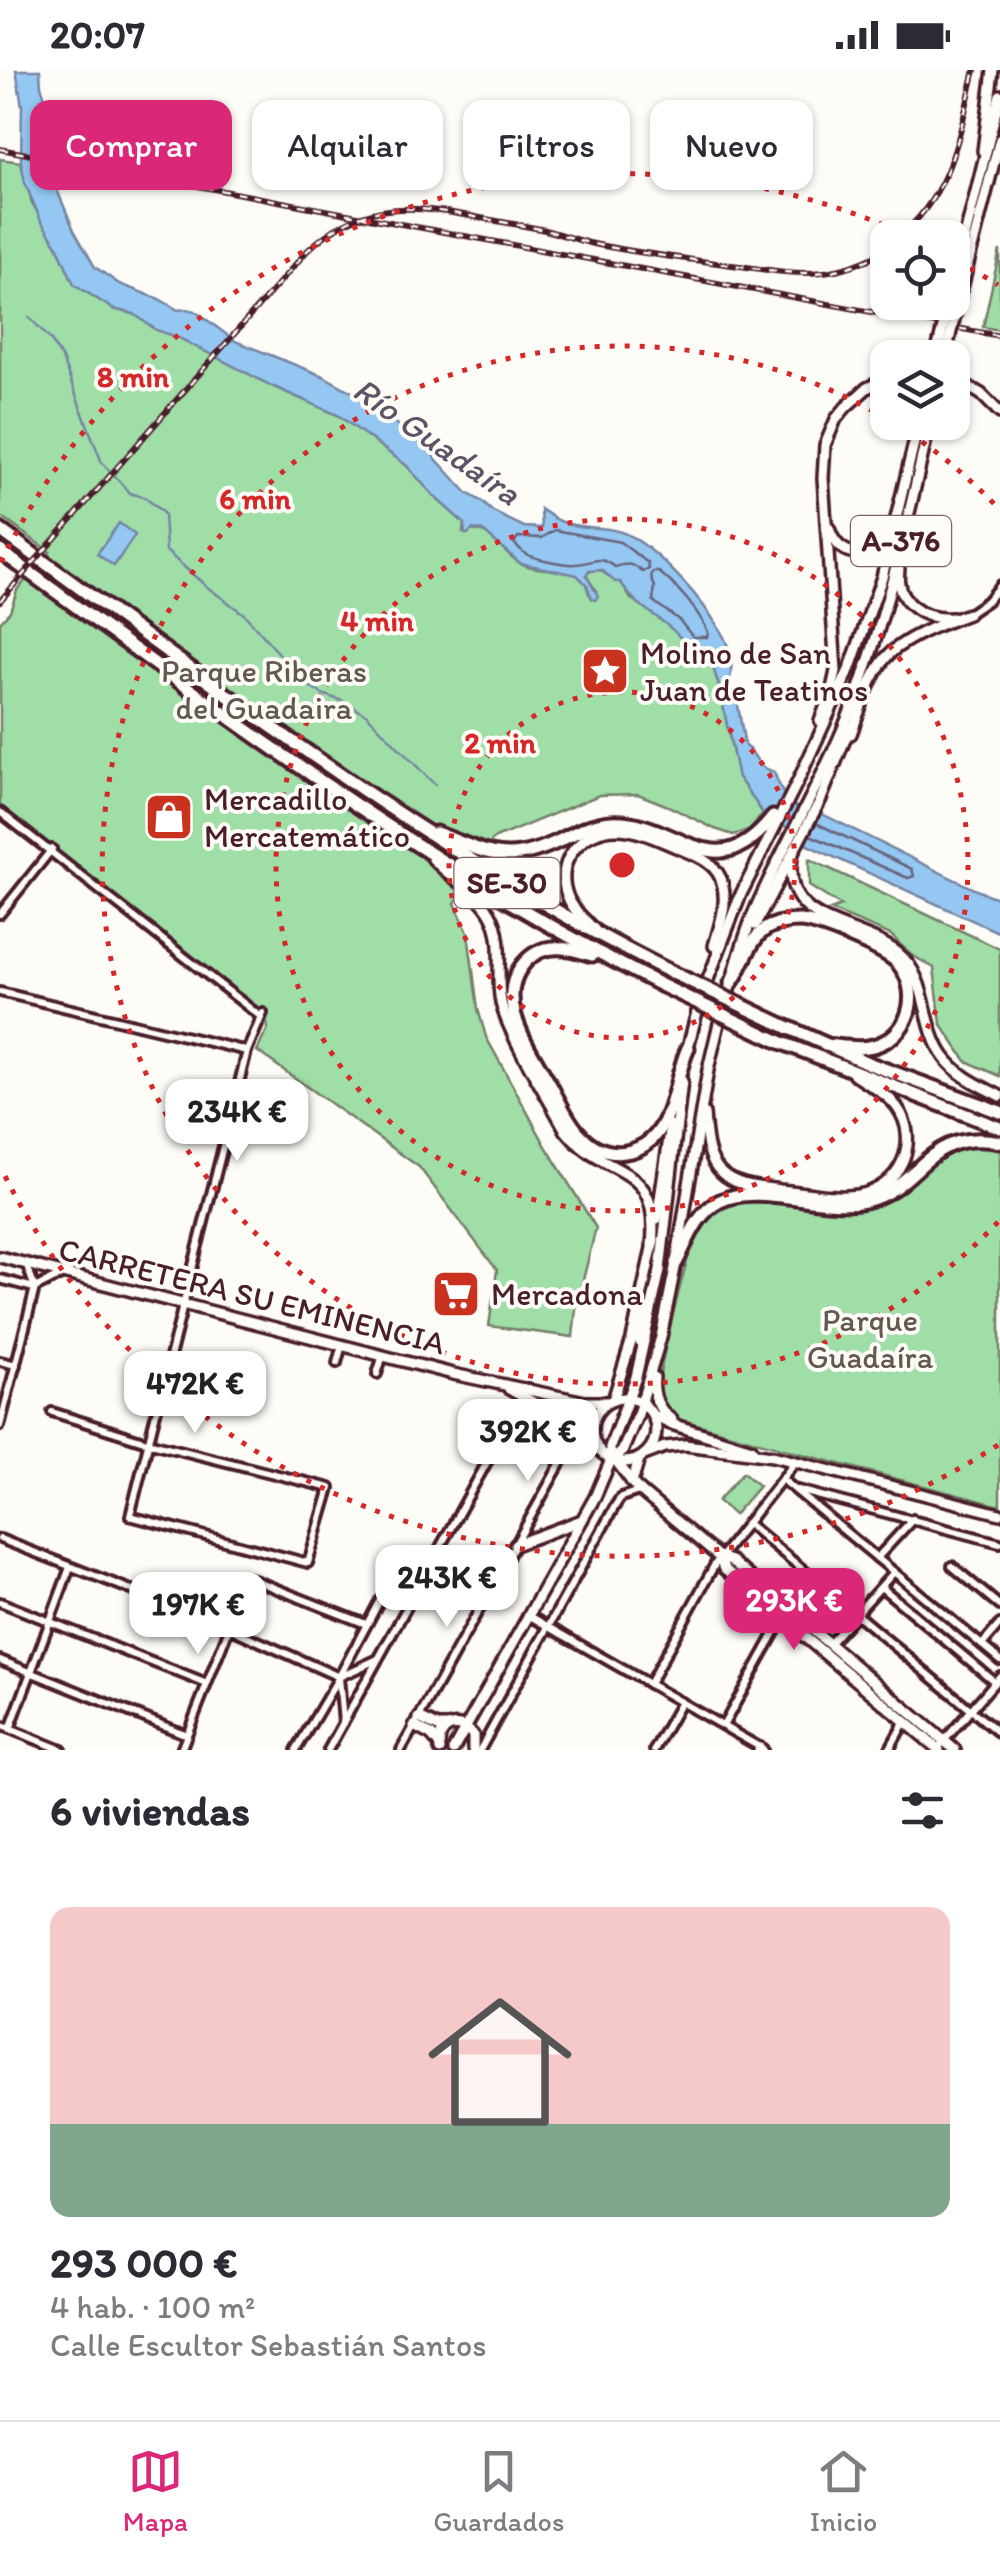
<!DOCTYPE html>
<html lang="es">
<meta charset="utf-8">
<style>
:root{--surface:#fff;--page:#f2f2f3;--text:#2b2b33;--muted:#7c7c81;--line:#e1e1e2;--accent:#db2777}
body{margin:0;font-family:Itim,sans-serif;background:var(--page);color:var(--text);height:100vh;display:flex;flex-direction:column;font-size:38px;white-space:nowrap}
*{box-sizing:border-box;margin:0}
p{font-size:32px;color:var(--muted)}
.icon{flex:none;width:55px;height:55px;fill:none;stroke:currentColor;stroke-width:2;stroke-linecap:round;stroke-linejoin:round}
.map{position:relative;height:1680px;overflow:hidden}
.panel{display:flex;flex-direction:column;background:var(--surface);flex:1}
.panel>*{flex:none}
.guide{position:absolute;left:30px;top:30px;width:940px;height:90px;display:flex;gap:20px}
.fabs{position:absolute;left:870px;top:150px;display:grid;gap:20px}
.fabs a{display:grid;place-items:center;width:100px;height:100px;border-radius:20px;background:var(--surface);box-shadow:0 2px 8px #0004;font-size:50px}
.price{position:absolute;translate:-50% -85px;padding:0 22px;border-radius:20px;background:#fff;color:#222;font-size:32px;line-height:65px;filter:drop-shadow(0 2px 5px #0008)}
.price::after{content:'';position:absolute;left:50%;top:60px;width:30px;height:22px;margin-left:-15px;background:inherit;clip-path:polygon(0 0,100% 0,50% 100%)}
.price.selected{background:var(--accent);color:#fff}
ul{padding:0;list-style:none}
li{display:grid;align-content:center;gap:20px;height:530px;padding:0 50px}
li span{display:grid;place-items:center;height:310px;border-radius:20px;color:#555}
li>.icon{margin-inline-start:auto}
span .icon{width:180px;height:180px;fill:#fffc;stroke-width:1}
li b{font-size:42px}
h2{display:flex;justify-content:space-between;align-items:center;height:120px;padding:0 50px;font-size:42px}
.pill{padding:0 35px;border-radius:20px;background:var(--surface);box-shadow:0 2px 8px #0004;font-size:35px;line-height:90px}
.pill.selected{background:var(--accent);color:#fff}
.status{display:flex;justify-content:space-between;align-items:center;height:70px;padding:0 50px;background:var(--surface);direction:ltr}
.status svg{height:28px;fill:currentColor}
.menu{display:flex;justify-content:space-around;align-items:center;height:140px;border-top:2px solid var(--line);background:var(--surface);font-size:28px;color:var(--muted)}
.menu a{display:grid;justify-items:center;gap:5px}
.menu .selected{color:var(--accent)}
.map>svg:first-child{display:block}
.green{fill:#9fdea7;stroke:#747e69;stroke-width:2.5}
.water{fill:#94c8f2;stroke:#7684a2;stroke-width:2.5}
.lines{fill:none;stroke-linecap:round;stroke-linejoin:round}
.shore{stroke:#68637b;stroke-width:2.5}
.stream{stroke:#7684a2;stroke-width:2.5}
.street-casing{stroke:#4a1f2b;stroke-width:14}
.secondary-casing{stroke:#4a1f2b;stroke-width:16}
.primary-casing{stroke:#4a1f2b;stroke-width:16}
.highway-casing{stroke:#4a1f2b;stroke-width:19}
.street{stroke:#fdfcf7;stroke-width:6}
.secondary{stroke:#fdfcf7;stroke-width:9}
.primary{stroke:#fdfcf7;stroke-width:9}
.highway{stroke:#fdfcf7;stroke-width:11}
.rail-casing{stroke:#4a1f2b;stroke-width:6}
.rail{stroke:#fdfcf7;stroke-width:2.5;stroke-dasharray:8;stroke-linecap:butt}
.primary-bridge-casing{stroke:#4a1f2b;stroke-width:16;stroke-linecap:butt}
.highway-bridge-casing{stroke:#4a1f2b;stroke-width:19;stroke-linecap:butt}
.primary-bridge{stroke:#fdfcf7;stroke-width:9}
.highway-bridge{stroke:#fdfcf7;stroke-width:11}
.ring{fill:none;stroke:#d62828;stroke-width:5;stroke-dasharray:5 10}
.labels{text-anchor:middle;stroke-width:8;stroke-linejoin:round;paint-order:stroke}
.shield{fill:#fdfcf7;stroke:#806168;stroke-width:2.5}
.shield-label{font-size:30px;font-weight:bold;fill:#4a1f2b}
.poi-label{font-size:32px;fill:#4a1f2b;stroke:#fdfcf7;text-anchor:start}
.park-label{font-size:32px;fill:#645850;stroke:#fdfcf7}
.street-label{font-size:32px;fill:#4a1f2b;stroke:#fdfcf7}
.water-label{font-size:35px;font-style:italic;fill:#605267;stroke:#fdfcf7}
.centre{fill:#d62828;stroke:#fdfcf7;stroke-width:5}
.ring-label{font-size:30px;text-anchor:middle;font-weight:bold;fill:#d62828;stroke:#fdfcf7;stroke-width:8;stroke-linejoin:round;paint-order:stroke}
</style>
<div class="status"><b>20:07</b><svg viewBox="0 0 49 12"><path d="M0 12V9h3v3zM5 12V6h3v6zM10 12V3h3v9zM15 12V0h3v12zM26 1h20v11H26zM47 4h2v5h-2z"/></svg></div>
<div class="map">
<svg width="1000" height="1680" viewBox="0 0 1000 1680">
<rect width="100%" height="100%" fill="#fdfcf7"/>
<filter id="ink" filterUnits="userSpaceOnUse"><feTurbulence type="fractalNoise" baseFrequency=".01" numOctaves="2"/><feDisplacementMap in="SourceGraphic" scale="20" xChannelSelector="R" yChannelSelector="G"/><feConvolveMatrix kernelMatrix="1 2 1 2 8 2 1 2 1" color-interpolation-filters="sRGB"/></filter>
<g filter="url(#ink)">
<!-- green -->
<g class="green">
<path d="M0,89L21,92L32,133L57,175L74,214L113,239L134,244L272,316L338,345L406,395L436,428L464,453L463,462C490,452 501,484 522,494C539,501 560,498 577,505C585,508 587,516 589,524L596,521L586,505C600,490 607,511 621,512L631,529L644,536L702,578L714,600L719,617L738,707L763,743L750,760L733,765L715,759L668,736L638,724L599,725L493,769L455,833L468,863L478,939L486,967L547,1078L596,1158L576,1238L573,1267L489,1256L497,1200L419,1097L257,981L268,958L265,943L0,736V552L10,541L17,520L50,482L0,446Z"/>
<polygon points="1000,180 1000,260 983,257"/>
<polygon points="809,789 1000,879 1000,1006 966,991 941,954 934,898 910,884 891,865 830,840 841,836 809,816"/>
<path d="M968,1075L1000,1079V1436L798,1383L679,1349C667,1339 661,1333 659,1318C657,1303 685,1194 692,1176C698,1162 708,1147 720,1140C756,1118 826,1147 872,1135C903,1128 918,1095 946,1081C952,1078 961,1077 968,1075Z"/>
<polygon points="743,1402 759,1416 734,1445 718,1431"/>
</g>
<!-- water -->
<g class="water">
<path d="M16,0H40L41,16L48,36L45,80L52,108L74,160L95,197L119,214L159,229L178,240L186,239L195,241L235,271L323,306L370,332L427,379L467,423L481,431L493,442L524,457L542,458L541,439C547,443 553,448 560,451C579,460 602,455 621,462C649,471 694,521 711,546C719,558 729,573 731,588C734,604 723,618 737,630L745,676C760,687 752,694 774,702C786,733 789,739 822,744L976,820L1000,829V863L805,774L786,757L763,743L738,707L719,616L714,600L702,578L682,577L684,572C665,547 635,539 621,512H615L602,500L589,501L586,505L598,526L595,530L592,529L587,515L577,505L520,493L483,461L473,459L468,464H465L464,453L436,428L406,395L338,345L272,316L177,267L156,260L134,244L113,239L74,214L57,175L41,151L25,113L21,92L22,36Z"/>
<polygon points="119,453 135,465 114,496 97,484"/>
</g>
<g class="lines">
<!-- shore -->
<g class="shore">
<path d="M555,460L620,472L648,493L649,499L643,502C630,493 631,493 615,497C597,483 593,494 576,494C566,495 535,489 526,484C522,482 517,476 514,473L518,467L542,468Z"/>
<path d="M653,502H659C679,518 698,540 708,562L707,567H693L679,550L653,531L655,517L651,507Z"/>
<polyline points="810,765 908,808 914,806 912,799 816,753"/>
</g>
<!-- stream -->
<polyline class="stream" points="29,247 50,269 62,289 102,393 130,423 146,428 164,444 166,481 207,517 244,544 283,588 297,608 322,624 345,632 367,645 435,715"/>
<!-- street casing -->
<g class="street-casing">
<g id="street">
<polyline points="968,544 987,531 1000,515"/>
<polyline points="0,742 261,947"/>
<polyline points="0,844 52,779"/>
<polyline points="0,922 247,981"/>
<polyline points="0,1209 34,1218"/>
<polyline points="35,1218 65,1203"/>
<polyline points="0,1291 16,1295"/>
<polyline points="337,1293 342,1275"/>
<polyline points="377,1304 383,1285"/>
<polyline points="52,1342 147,1372 330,1418 308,1493 130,1446 247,981 263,943"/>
<polyline points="0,1356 35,1218 26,1193"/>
<polyline points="782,1409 1000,1590"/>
<polyline points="798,1420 1000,1473"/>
<polyline points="747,1453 1000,1664"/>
<polyline points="0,1469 229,1558 339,1607 343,1653"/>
<polyline points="877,1488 913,1449"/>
<polyline points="952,1496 1000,1536"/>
<polyline points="881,1517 995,1612"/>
<polyline points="0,1532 207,1614"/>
<polyline points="528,1545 763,1679"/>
<polyline points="829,1574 894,1502"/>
<polyline points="982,1575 1000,1554"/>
<polyline points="0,1590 187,1665"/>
<polyline points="341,1606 378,1589"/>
<polyline points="649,1614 715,1494 796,1391"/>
<polyline points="0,1655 62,1680"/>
<polyline points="723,1656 783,1548"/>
<polyline points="10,1659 70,1497"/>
<polyline points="937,1679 1000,1606"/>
<polyline points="181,1680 249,1508 366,1554"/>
<polyline points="296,1680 339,1607 380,1530"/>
<polyline points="328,1680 523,1327"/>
<polyline points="401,1680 564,1387"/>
<polyline points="480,1680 615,1436 621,1427 639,1421"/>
<polyline points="654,1680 681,1632"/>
<polyline points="889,1680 905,1651"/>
</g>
</g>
<!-- secondary casing -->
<g class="secondary-casing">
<g id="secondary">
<polyline points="617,1392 635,1416 645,1425 719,1487 731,1491 955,1680"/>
<polyline points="632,1413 639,1389"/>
<polyline points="719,1487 724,1499 939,1680"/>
<polyline points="759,1680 760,1678"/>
</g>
</g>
<!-- primary casing -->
<g class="primary-casing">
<g id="primary">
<polyline points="983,81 993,0"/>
<polyline points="952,218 1000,25"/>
<polyline points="955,245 1000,69"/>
<polyline points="935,288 941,265"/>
<polyline points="945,288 950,266"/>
<polyline points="952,307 981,324 1000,343"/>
<path d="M829,458C840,494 876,488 888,456"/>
<path d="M899,499C894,532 922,550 952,548"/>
<polyline points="820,651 832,619 836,601 823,408 825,375 836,349 846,337 867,318 888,308"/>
<path d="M851,664C860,640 868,611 884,590C900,569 943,553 968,544"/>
<path d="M793,783C777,857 856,850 898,883C930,909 921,955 944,987C958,1006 979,1015 1000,1026"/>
<path d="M433,789C450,808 477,821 490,843C508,874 492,911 504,943C517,980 547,1025 566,1061C606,1111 661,1089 652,1175"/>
<polyline points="755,855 821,729 850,657"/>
<path d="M594,859C583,848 570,837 566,822C556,788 584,759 617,759C637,759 657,769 676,777C692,784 712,790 720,807C730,830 720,854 714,876"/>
<path d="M729,920C738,890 745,861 758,833C784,775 817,720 842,661C884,563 906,456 930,352"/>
<polyline points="702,925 741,824 798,711 850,598 882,507 919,352"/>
<polyline points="687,981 697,942"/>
<path d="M704,1044C706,1063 706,1088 721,1102C736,1117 761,1117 780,1120C805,1122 833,1129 858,1125C899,1119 922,1072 897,1037C886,1022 868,1015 854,1004"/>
<polyline points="657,1149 671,1055"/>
<polyline points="0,1187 453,1304 585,1332 607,1332"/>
<polyline points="640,1272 643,1238"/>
<path d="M654,1307C652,1325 657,1339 672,1350"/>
<polyline points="509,1319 558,1346 593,1372"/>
<circle cx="624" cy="1360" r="32"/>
<polyline points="613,1330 632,1269 654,1169"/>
<polyline points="653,1345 668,1353 752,1379"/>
<polyline points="644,1385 665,1377 685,1375 773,1386 1000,1444"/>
<polyline points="611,1390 610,1377 636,1307 660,1200 682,1011"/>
<polyline points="515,1475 582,1450"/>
<polyline points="419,1648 438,1657 447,1657"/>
<polyline points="414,1656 431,1665 438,1673"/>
<path d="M440,1680C435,1656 458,1647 473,1665V1680"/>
<polyline points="453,1680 595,1427 611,1390 622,1382 638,1344 661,1267 676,1193 708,1000 719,953"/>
</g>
</g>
<!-- highway casing -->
<g class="highway-casing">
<g id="highway">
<path d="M0,460C216,616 428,781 667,900"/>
<path d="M0,481C213,636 425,797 661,915"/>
<path d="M436,763C488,783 506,797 561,770C576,762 593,753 611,752C676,748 714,823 773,747"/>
<path d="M592,885C570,878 546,871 527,890C490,927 530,979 550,1015C562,1036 572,1063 594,1076C612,1087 635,1084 651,1070C675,1048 675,1006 688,978"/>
<path d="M731,913C744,896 749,867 769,857C778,853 789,851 799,851C818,851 884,879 897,892C921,918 912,962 879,974C863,981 842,976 825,975"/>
<polyline points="787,957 870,994 1000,1042"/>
<polyline points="780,972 1000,1058"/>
<path d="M676,1193C687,1172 697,1142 720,1131C758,1112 822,1140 865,1131C921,1118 926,1057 1000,1072"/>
</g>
</g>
<!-- street -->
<use href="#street" class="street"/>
<!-- secondary -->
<use href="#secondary" class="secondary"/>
<!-- primary -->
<use href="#primary" class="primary"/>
<!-- highway -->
<use href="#highway" class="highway"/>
<!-- rail casing -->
<g class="rail-casing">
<g id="rail">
<polyline points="0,79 1000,266"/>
<path d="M898,168C952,123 959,64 975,0"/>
<path d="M0,531L307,181C358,132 405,134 470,146C495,151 521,155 545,160C560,164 574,169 589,173C635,183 679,188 725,194C788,202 828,215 888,179"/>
</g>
</g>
<!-- rail -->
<use href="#rail" class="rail"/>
<!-- primary-bridge casing -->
<g class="primary-bridge-casing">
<g id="primary-bridge">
<polyline points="941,265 946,244"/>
<polyline points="950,266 955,245"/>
</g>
</g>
<!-- highway-bridge casing -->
<g class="highway-bridge-casing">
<g id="highway-bridge">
<polyline points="667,900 787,957"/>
<polyline points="661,915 780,972"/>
</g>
</g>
<!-- primary-bridge -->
<use href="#primary-bridge" class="primary-bridge"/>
<!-- highway-bridge -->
<use href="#highway-bridge" class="highway-bridge"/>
</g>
</g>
<!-- distance rings -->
<g class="ring">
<circle cx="622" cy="795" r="173"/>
<circle cx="622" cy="795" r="346"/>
<path d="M998 1152A519 519 0 1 1 885 348M897 355A519 519 0 0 1 998 438"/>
<path d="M998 1375A691 691 0 0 1 1 1098M1 492A691 691 0 0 1 909 166M957 191A691 691 0 0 1 998 215"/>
</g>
<!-- icons -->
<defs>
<g id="sight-square" transform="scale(2.5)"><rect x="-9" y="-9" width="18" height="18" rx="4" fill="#c8321e" stroke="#fdfcf7"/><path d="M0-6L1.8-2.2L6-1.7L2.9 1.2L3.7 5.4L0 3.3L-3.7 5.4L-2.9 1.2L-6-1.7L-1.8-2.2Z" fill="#fff"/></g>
<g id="shop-square" transform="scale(2.5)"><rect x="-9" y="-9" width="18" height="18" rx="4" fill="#c8321e" stroke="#fdfcf7"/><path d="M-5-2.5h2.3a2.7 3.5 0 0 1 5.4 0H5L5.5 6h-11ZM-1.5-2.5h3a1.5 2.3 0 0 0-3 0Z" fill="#fff"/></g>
<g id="supermarket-square" transform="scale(2.5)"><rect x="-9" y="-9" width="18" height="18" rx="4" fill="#c8321e" stroke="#fdfcf7"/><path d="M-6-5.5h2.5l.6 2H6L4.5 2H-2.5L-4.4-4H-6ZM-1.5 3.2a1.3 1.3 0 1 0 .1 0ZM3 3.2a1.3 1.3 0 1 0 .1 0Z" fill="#fff"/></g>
</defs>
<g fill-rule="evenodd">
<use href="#sight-square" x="605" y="601"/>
<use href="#shop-square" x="169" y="747"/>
<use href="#supermarket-square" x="456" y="1224"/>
</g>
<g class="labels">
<!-- shield labels -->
<g class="shield">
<rect x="851" y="446" width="100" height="50" rx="8"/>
<rect x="454.5" y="788" width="105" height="50" rx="8"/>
</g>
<g class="shield-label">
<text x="901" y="481">A-376</text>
<text x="507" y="823">SE-30</text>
</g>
<!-- poi labels -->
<g class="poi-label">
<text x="640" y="594">Molino de San<tspan x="640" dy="37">Juan de Teatinos</tspan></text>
<text x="204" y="740">Mercadillo<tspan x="204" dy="37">Mercatemático</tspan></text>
<text x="491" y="1235">Mercadona</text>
</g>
<!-- park labels -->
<g class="park-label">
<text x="264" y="612">Parque Riberas<tspan x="264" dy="37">del Guadaira</tspan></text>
<text x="870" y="1261">Parque<tspan x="870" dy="37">Guadaíra</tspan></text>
</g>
<!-- street labels -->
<g class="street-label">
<text transform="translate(252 1226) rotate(14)" y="11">CARRETERA SU EMINENCIA</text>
</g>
<!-- water labels -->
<g class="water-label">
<text transform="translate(437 371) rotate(35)" y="12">Río Guadaíra</text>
</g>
</g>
<circle cx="622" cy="795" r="15" class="centre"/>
<g class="ring-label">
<text x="133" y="317">8 min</text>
<text x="255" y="439">6 min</text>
<text x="377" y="561">4 min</text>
<text x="500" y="683">2 min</text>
</g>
</svg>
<div class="fabs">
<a><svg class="icon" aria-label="locate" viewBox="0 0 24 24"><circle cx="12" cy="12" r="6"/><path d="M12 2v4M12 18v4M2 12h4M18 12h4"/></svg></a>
<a><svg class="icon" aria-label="layers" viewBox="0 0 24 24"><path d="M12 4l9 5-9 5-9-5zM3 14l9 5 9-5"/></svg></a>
</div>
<b class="price" style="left:237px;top:1094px">234K €</b>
<b class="price" style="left:195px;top:1366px">472K €</b>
<b class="price" style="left:528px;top:1414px">392K €</b>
<b class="price" style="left:447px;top:1560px">243K €</b>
<b class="price selected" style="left:794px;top:1583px">293K €</b>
<b class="price" style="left:198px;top:1587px">197K €</b>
<div class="guide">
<a class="pill selected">Comprar</a>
<a class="pill">Alquilar</a>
<a class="pill">Filtros</a>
<a class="pill">Nuevo</a>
</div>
</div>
<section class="panel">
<h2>6 viviendas<svg class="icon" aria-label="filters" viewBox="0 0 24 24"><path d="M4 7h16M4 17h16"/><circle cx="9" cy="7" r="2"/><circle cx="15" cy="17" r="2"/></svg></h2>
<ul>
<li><span style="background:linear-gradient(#f6c9c9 70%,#7fa58c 0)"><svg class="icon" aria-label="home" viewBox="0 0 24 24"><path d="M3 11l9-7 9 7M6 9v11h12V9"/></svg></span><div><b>293 000 €</b><p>4 hab. · 100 m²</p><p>Calle Escultor Sebastián Santos</p></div></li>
</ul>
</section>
<nav class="menu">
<a class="selected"><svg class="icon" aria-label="map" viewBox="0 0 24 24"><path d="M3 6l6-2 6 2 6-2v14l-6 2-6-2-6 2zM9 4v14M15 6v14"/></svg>Mapa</a>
<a><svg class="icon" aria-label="saved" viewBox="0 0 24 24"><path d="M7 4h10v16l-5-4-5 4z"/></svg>Guardados</a>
<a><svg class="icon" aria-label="home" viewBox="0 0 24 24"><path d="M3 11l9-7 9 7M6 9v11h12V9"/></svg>Inicio</a>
</nav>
